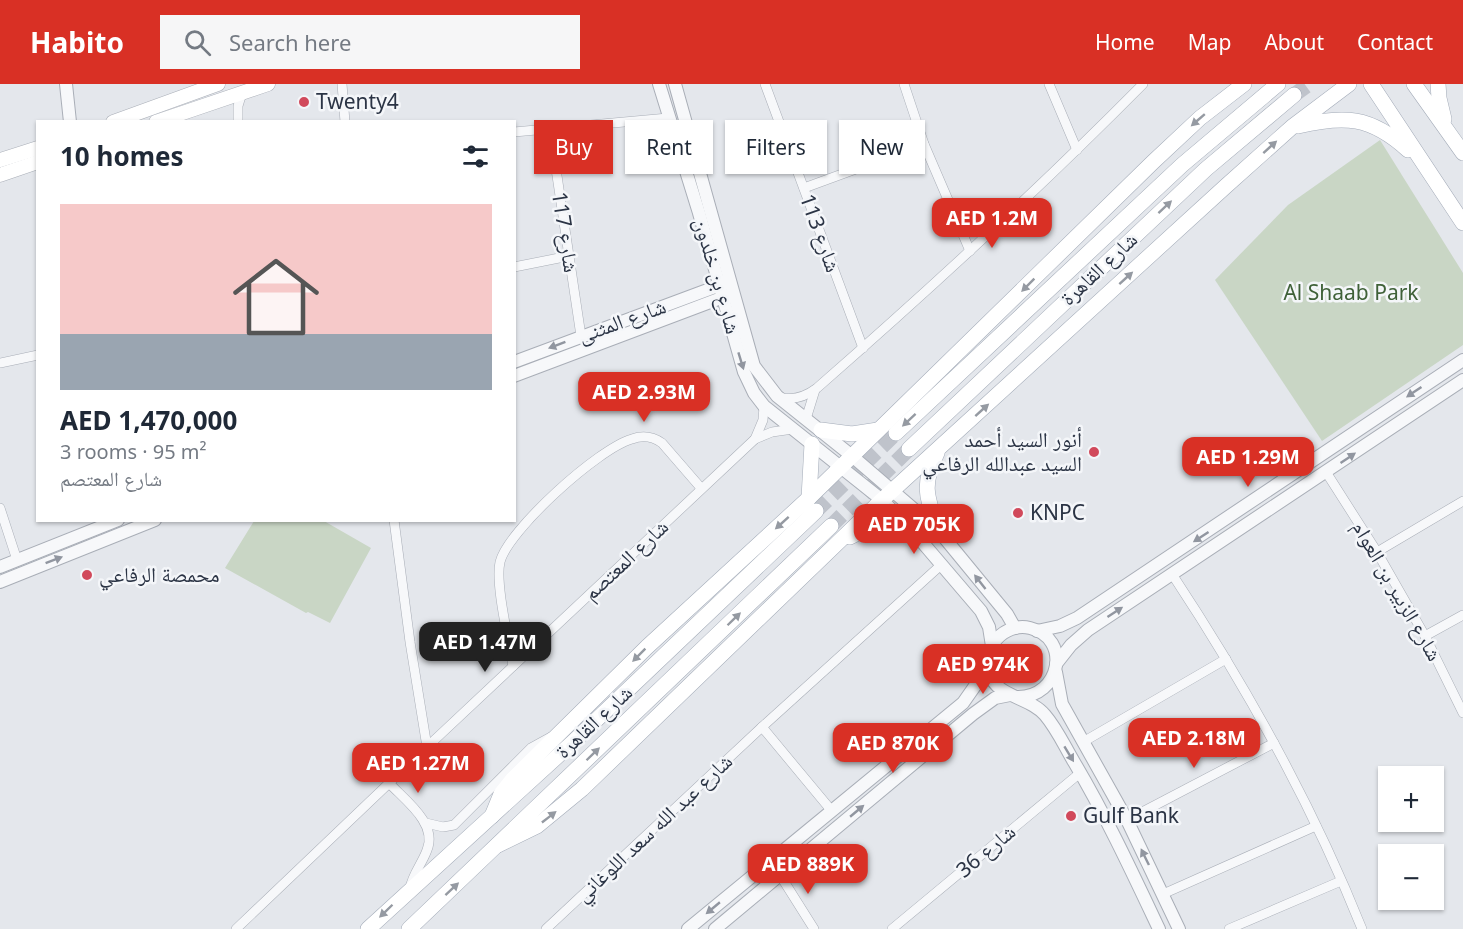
<!DOCTYPE html>
<meta charset="utf-8">
<style>
:root{--surface:#fff;--page:#f6f6f7;--text:#1f2937;--muted:#747a83;--line:#e0e1e3;--accent:#d93025}
body{margin:0;font-family:"Noto Sans","Noto Naskh Arabic",sans-serif;background:var(--page);color:var(--text);height:100vh;display:flex;flex-direction:column;font-size:22px;white-space:nowrap}
*{box-sizing:border-box;margin:0}
p{font-size:20px;color:var(--muted)}
.icon{flex:none;width:33px;height:33px;fill:none;stroke:currentColor;stroke-width:2;stroke-linecap:round;stroke-linejoin:round}
.map{position:relative;flex:1;overflow:hidden}
.sheet{position:absolute;left:36px;top:36px;width:480px;height:402px;display:flex;flex-direction:column;background:var(--surface);border-radius:0px;box-shadow:0 2px 4px #0004}
.sheet>*{flex:none}
.top-card{position:absolute;left:534px;top:36px;width:570px;height:54px;display:flex;gap:12px}
.controls{position:absolute;left:1378px;top:682px;display:grid;gap:12px}
.controls a{display:grid;place-items:center;width:66px;height:66px;border-radius:0px;background:var(--surface);box-shadow:0 2px 4px #0004;font-size:30px}
.price{position:absolute;translate:-50% -51px;padding:0 14px;border-radius:12px;background:var(--accent);color:#fff;font-size:20px;line-height:39px;filter:drop-shadow(0 2px 3px #0008)}
.price::after{content:'';position:absolute;left:50%;top:36px;width:18px;height:14px;margin-left:-9px;background:inherit;clip-path:polygon(0 0,100% 0,50% 100%)}
.price.active{background:#222;color:#fff}
ul{padding:0;list-style:none}
li{display:grid;align-content:center;gap:12px;height:318px;padding:0 24px}
li+li{border-top:2px solid var(--line)}
li span{display:grid;place-items:center;height:186px;border-radius:0px;color:#555}
li>.icon{margin-inline-start:auto}
span .icon{width:108px;height:108px;fill:#fffc;stroke-width:1}
li b{font-size:26px}
h2{display:flex;justify-content:space-between;align-items:center;height:72px;padding:0 24px;font-size:26px}
.pill{padding:0 21px;border-radius:0px;background:var(--surface);box-shadow:0 2px 4px #0004;font-size:21px;line-height:54px}
.pill.active{background:var(--accent);color:#fff}
header{display:flex;align-items:center;gap:36px;box-sizing:border-box;height:84px;padding:0 30px;background:var(--accent);color:#fff}
header strong{font-size:28px}
nav{display:flex;gap:33px;margin-inline-start:auto;font-size:21px}
.search{width:420px;height:54px;background:var(--page);display:flex;align-items:center;gap:15px;box-sizing:border-box;padding:0 21px;border-radius:0px;color:var(--muted);font-size:22px}
.map>svg:first-child{display:block}
.green{fill:#c9d6c5}
.lines{fill:none;stroke-linecap:round;stroke-linejoin:round}
.primary-tunnel{stroke:#bfc3cb;stroke-width:15;stroke-dasharray:15 8;stroke-linecap:butt}
.minor-casing{stroke:#a9aeb7;stroke-width:10}
.tertiary-casing{stroke:#a9aeb7;stroke-width:14}
.secondary-casing{stroke:#a9aeb7;stroke-width:15}
.primary-casing{stroke:#a3abb8;stroke-width:16}
.minor{stroke:#f7f8fa;stroke-width:9}
.tertiary{stroke:#f7f8fa;stroke-width:12}
.secondary{stroke:#fff;stroke-width:14}
.primary{stroke:#fff;stroke-width:15}
.oneway{fill:#959aa2}
.oneway2{fill:#9196a0}
.poi-dot{fill:#d1495b;stroke:#f4f6f9;stroke-width:2}
.labels{text-anchor:middle;stroke-width:5;stroke-linejoin:round;paint-order:stroke}
.poi-label{font-size:21px;fill:#2b3445;stroke:#f4f6f9;text-anchor:start}
.street-label{font-size:21px;fill:#2b3445;stroke:#f4f6f9}
.park-label{font-size:21px;fill:#3f6138;stroke:#f4f6f9}
</style>
<header>
<strong>Habito</strong>
<div class="search"><svg class="icon" aria-label="search" viewBox="0 0 24 24"><circle cx="10" cy="10" r="6"/><path d="M15 15l6 6"/></svg>Search here</div>
<nav><a>Home</a><a>Map</a><a>About</a><a>Contact</a></nav>
</header>
<div class="map">
<svg width="1463" height="845" viewBox="0 0 1463 845">
<rect width="100%" height="100%" fill="#e4e7ec"/>
<!-- green -->
<g class="green">
<polygon points="1380,56 1463,189 1463,261 1322,357 1215,196 1288,121"/>
<polygon points="254,437 324,437 371,464 330,539 308,528 306,529 225,484"/>
</g>
<g class="lines">
<!-- primary-tunnel -->
<g class="primary-tunnel">
<polyline points="1294,11 1309,0"/>
<polyline points="816,427 896,349"/>
<polyline points="831,442 909,365"/>
</g>
<!-- minor casing -->
<g class="minor-casing">
<g id="minor">
<polyline points="342,0 345,38"/>
<polyline points="765,0 863,264"/>
<polyline points="904,0 924,60 970,167"/>
<polyline points="1049,0 1077,66"/>
<polyline points="238,38 238,22 242,9"/>
<polyline points="550,45 581,252"/>
<polyline points="514,48 668,34"/>
<polyline points="804,104 924,60"/>
<polyline points="514,183 569,172"/>
<polyline points="0,279 38,271"/>
<path d="M779,313C793,317 805,313 817,304C929,206 1038,106 1143,0"/>
<polyline points="806,335 815,306"/>
<polyline points="755,355 763,336 764,322"/>
<polyline points="1326,388 1377,468 1425,552 1463,629"/>
<polyline points="0,424 17,476"/>
<polyline points="394,436 410,558 427,663"/>
<polyline points="1377,468 1463,417"/>
<path d="M1172,490C1246,602 1312,720 1362,845"/>
<polyline points="1425,552 1463,531"/>
<path d="M513,582C509,557 495,500 500,478C508,446 599,364 632,355C643,351 652,352 662,359L701,404"/>
<polyline points="762,643 831,726"/>
<polyline points="1083,658 1226,575"/>
<path d="M390,700C405,716 438,740 427,766C422,780 413,789 410,804"/>
<polyline points="1127,736 1274,659"/>
<polyline points="426,739 443,743 454,741 531,664 551,653"/>
<polyline points="780,791 814,845"/>
<polyline points="1163,810 1316,742"/>
<polyline points="236,845 427,663 755,355 772,348 793,345"/>
<polyline points="546,845 762,643 941,481"/>
<polyline points="892,845 1080,689"/>
<polyline points="1229,845 1341,797"/>
</g>
</g>
<!-- tertiary casing -->
<g class="tertiary-casing">
<g id="tertiary">
<polyline points="66,0 70,38"/>
<polyline points="659,0 699,129 744,288 754,309 764,322 882,416 911,445 981,527 989,543 992,562"/>
<polyline points="675,0 754,282 777,312 852,372 938,446 1007,530 1015,544"/>
<polyline points="514,278 726,199"/>
<polyline points="514,292 729,211"/>
<polyline points="0,483 118,436"/>
<polyline points="0,498 155,436"/>
<polyline points="1037,547 1060,542 1077,534 1463,276"/>
<polyline points="1056,580 1071,561 1088,546 1463,296"/>
<polyline points="1056,588 1062,620 1127,736 1179,845"/>
<path d="M1017,613C1061,614 1072,554 1030,544C1004,538 981,564 989,589C997,614 1029,612 1045,631C1057,645 1065,663 1074,678C1106,732 1132,788 1159,845"/>
<polyline points="688,845 963,619 977,599 987,577"/>
<polyline points="715,845 973,630 995,614 1010,611"/>
</g>
</g>
<!-- secondary casing -->
<g class="secondary-casing">
<g id="secondary">
<polyline points="113,38 218,0"/>
<polyline points="156,38 268,0"/>
<polyline points="0,76 38,64"/>
<polyline points="0,91 38,78"/>
</g>
</g>
<!-- primary casing -->
<g class="primary-casing">
<g id="primary">
<polyline points="1371,0 1463,139"/>
<polyline points="1414,0 1463,69"/>
<polyline points="1438,0 1439,14 1444,35"/>
<path d="M1298,42C1344,31 1371,32 1408,66"/>
<polyline points="821,346 852,350 878,346"/>
<polyline points="896,349 1182,81 1278,0"/>
<polyline points="909,365 1206,85 1294,11"/>
<path d="M937,369C921,402 927,413 938,446"/>
<polyline points="809,414 812,360"/>
<path d="M850,453C877,438 890,439 917,452"/>
<polyline points="492,732 501,710 513,695 647,563 809,414 1153,78 1200,34 1244,0"/>
<polyline points="498,761 537,742 582,705 882,416 1226,102 1292,43 1349,0"/>
<polyline points="368,845 573,658 816,427"/>
<polyline points="409,845 831,442"/>
</g>
</g>
<!-- minor -->
<use href="#minor" class="minor"/>
<!-- tertiary -->
<use href="#tertiary" class="tertiary"/>
<!-- secondary -->
<use href="#secondary" class="secondary"/>
<!-- primary -->
<use href="#primary" class="primary"/>
</g>
<!-- one-way arrows -->
<defs><path id="oneway-solid" d="M-6-.8H1V-3.2L6.5 0L1 3.2V.8H-6Z" transform="scale(1.5)"/></defs>
<g class="oneway">
<use href="#oneway-solid" transform="translate(1198 36) rotate(139)"/>
<use href="#oneway-solid" transform="translate(1270 63) rotate(-42)"/>
<use href="#oneway-solid" transform="translate(1165 123) rotate(-43)"/>
<use href="#oneway-solid" transform="translate(1126 194) rotate(-42)"/>
<use href="#oneway-solid" transform="translate(1028 201) rotate(135)"/>
<use href="#oneway-solid" transform="translate(982 326) rotate(-42)"/>
<use href="#oneway-solid" transform="translate(909 336) rotate(137)"/>
<use href="#oneway-solid" transform="translate(782 439) rotate(138)"/>
<use href="#oneway-solid" transform="translate(734 535) rotate(-44)"/>
<use href="#oneway-solid" transform="translate(639 571) rotate(135)"/>
<use href="#oneway-solid" transform="translate(593 670) rotate(-44)"/>
<use href="#oneway-solid" transform="translate(549 733) rotate(-38)"/>
<use href="#oneway-solid" transform="translate(452 805) rotate(-43)"/>
<use href="#oneway-solid" transform="translate(386 827) rotate(136)"/>
</g>
<g class="oneway2">
<use href="#oneway-solid" transform="translate(557 261) rotate(159)"/>
<use href="#oneway-solid" transform="translate(741 277) rotate(73)"/>
<use href="#oneway-solid" transform="translate(1414 308) rotate(146)"/>
<use href="#oneway-solid" transform="translate(1348 374) rotate(-34)"/>
<use href="#oneway-solid" transform="translate(1201 453) rotate(147)"/>
<use href="#oneway-solid" transform="translate(54 476) rotate(-21)"/>
<use href="#oneway-solid" transform="translate(980 498) rotate(-128)"/>
<use href="#oneway-solid" transform="translate(1115 528) rotate(-33)"/>
<use href="#oneway-solid" transform="translate(1069 670) rotate(59)"/>
<use href="#oneway-solid" transform="translate(857 727) rotate(-40)"/>
<use href="#oneway-solid" transform="translate(1145 773) rotate(-116)"/>
<use href="#oneway-solid" transform="translate(713 824) rotate(140)"/>
</g>
<!-- markers -->
<g class="poi-dot">
<circle cx="304" cy="18" r="6"/>
<circle cx="1094" cy="368" r="6"/>
<circle cx="1018" cy="429" r="6"/>
<circle cx="87" cy="491" r="6"/>
<circle cx="1071" cy="732" r="6"/>
</g>
<g class="labels">
<!-- poi labels -->
<g class="poi-label">
<text x="316" y="25">Twenty4</text>
<text x="1082" y="363" text-anchor="end">أنور السيد أحمد<tspan x="1082" dy="24">السيد عبدالله الرفاعي</tspan></text>
<text x="1030" y="436">KNPC</text>
<text x="99" y="498">محمصة الرفاعي</text>
<text x="1083" y="739">Gulf Bank</text>
</g>
<!-- street labels -->
<g class="street-label">
<text transform="translate(565 148) rotate(81)" y="7">شارع 117</text>
<text transform="translate(820 149) rotate(70)" y="7">شارع 113</text>
<text transform="translate(1099 185) rotate(-43)" y="7">شارع القاهرة</text>
<text transform="translate(717 192) rotate(74)" y="7">شارع بن خلدون</text>
<text transform="translate(622 237) rotate(-20)" y="7">شارع المثنى</text>
<text transform="translate(626 476) rotate(-43)" y="7">شارع المعتصم</text>
<text transform="translate(1397 507) rotate(60)" y="7">شارع الزبير بن العوام</text>
<text transform="translate(594 638) rotate(-43)" y="7">شارع القاهرة</text>
<text transform="translate(654 744) rotate(-43)" y="7">شارع عبد الله سعد اللوغاني</text>
<text transform="translate(986 767) rotate(-40)" y="7">شارع 36</text>
</g>
<!-- park labels -->
<g class="park-label">
<text x="1351" y="216">Al Shaab Park</text>
</g>
</g>
</svg>
<div class="controls">
<a>+</a>
<a>−</a>
</div>
<b class="price" style="left:992px;top:165px">AED 1.2M</b>
<b class="price" style="left:644px;top:339px">AED 2.93M</b>
<b class="price" style="left:1248px;top:404px">AED 1.29M</b>
<b class="price" style="left:914px;top:471px">AED 705K</b>
<b class="price active" style="left:485px;top:589px">AED 1.47M</b>
<b class="price" style="left:983px;top:611px">AED 974K</b>
<b class="price" style="left:1194px;top:685px">AED 2.18M</b>
<b class="price" style="left:893px;top:690px">AED 870K</b>
<b class="price" style="left:418px;top:710px">AED 1.27M</b>
<b class="price" style="left:808px;top:811px">AED 889K</b>
<div class="top-card">
<a class="pill active">Buy</a>
<a class="pill">Rent</a>
<a class="pill">Filters</a>
<a class="pill">New</a>
</div>
<section class="sheet">
<h2>10 homes<svg class="icon" aria-label="filters" viewBox="0 0 24 24"><path d="M4 7h16M4 17h16"/><circle cx="9" cy="7" r="2"/><circle cx="15" cy="17" r="2"/></svg></h2>
<ul>
<li><span style="background:linear-gradient(#f6c9c9 70%,#9aa5b1 0)"><svg class="icon" aria-label="home" viewBox="0 0 24 24"><path d="M3 11l9-7 9 7M6 9v11h12V9"/></svg></span><div><b>AED 1,470,000</b><p>3 rooms · 95 m²</p><p>شارع المعتصم</p></div></li>
</ul>
</section>
</div>
